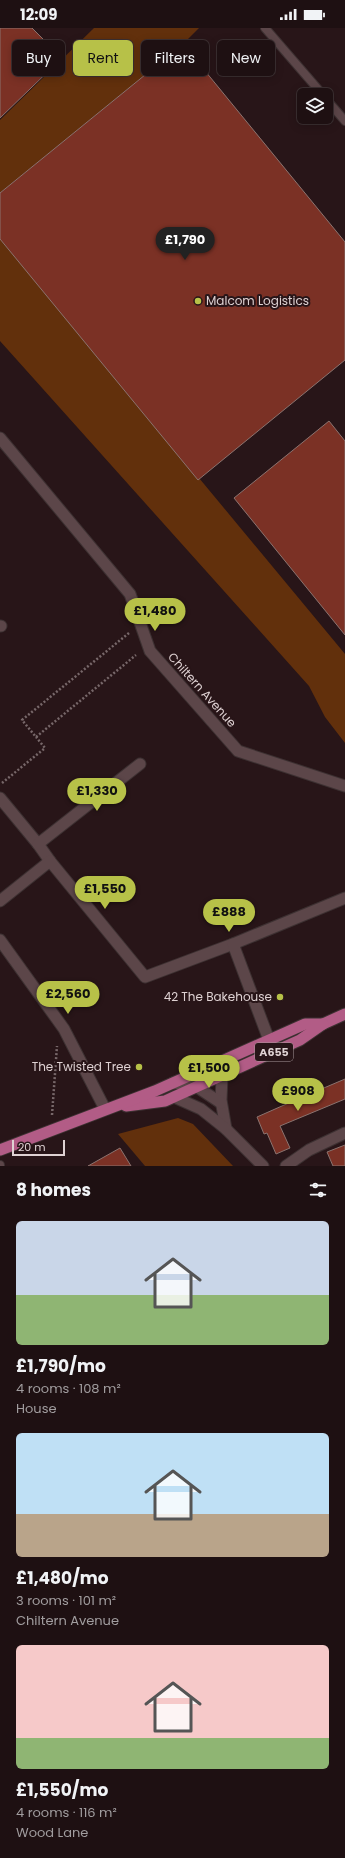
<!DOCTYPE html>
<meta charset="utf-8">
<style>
:root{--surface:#1e1012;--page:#2b1e20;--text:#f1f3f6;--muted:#a19d9f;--line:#3c3032;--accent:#b7c148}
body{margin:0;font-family:Poppins,sans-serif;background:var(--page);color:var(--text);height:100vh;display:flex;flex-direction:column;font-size:15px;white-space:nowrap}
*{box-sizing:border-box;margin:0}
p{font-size:13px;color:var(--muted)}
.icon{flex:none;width:22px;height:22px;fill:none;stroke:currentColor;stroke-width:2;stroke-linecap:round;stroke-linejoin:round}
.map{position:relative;height:1138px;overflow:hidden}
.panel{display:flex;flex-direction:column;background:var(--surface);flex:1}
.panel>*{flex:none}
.hud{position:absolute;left:12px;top:12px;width:321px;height:36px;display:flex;gap:8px}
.tools{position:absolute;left:297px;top:60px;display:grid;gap:8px}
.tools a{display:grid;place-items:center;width:36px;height:36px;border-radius:6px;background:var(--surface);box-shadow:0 2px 10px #0003,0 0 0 1px var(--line);font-size:20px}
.scale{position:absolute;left:12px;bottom:10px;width:53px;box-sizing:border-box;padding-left:4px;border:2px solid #dfd2d3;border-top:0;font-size:11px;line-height:14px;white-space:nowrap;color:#dfd2d3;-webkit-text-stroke:3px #281518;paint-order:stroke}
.price{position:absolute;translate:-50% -34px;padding:0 9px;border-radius:14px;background:var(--accent);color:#111;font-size:13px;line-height:26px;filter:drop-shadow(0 1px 2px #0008)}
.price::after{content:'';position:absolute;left:50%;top:24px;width:12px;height:9px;margin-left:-6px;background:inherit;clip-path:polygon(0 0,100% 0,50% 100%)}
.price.on{background:#222;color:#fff}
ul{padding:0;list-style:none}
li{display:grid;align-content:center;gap:8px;height:212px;padding:0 16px}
li span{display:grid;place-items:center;height:124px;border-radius:6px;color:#555}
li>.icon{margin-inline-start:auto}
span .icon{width:72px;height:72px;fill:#fffc;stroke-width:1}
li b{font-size:17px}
h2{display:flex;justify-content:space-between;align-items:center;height:48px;padding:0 16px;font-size:17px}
.tag{padding:0 14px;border-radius:6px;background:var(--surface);box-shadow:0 2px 10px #0003,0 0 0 1px var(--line);font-size:14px;line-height:36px}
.tag.on{background:var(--accent);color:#111}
.status{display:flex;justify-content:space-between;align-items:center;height:28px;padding:0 20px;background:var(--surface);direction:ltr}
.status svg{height:11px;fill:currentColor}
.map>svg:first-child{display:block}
.forest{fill:#62300c}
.building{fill:#7b3125;stroke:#8b736f}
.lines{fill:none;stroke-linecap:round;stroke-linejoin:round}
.service-casing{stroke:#3d3132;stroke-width:10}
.minor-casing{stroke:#3d3132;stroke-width:13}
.primary-casing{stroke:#3d3132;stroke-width:13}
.path{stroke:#776769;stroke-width:2.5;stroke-dasharray:2 2;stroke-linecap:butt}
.service{stroke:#5c4649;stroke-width:8}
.minor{stroke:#5c4649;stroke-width:11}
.primary{stroke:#b25c86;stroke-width:11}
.poi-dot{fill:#b7c148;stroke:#281518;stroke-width:1.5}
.labels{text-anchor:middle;stroke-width:4;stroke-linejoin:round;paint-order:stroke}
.shield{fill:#281518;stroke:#a8999b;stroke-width:1}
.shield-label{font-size:11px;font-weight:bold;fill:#dfd2d3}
.poi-label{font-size:12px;fill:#dfd2d3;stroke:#281518;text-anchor:end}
.street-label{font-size:12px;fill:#dfd2d3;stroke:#281518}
</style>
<div class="status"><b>12:09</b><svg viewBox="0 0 49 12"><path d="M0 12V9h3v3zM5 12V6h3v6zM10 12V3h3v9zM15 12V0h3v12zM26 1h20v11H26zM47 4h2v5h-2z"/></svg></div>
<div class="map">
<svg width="345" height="1138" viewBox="0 0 345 1138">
<rect width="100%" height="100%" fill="#281518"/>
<!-- forest -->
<g class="forest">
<polygon points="94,0 199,0 183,16 0,165 0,92"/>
<polygon points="0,210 345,626 345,715 325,689 309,658 0,313"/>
<polygon points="178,1090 193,1096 233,1138 145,1138 118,1106"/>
</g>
<!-- building -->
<g class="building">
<polygon points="0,0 32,0 62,30 0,90"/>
<polygon points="183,16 345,214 345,332 198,452 0,211 0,165"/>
<polygon points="329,393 345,413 345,607 234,470"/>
<polygon points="345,1051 345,1071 280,1098 290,1120 276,1126 267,1105 264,1106 257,1089 291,1074 289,1071 304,1065 305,1068"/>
<polygon points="345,1117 345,1138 333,1138 327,1124"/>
<polygon points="120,1120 131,1138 88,1138"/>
</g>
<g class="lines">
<!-- service casing -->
<g class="service-casing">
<g id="service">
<polyline points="265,0 323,67"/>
<polyline points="326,71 345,93"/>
<polyline points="0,1137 0,1138"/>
</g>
</g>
<!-- minor casing -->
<g class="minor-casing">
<g id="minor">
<polyline points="0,410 130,566 150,623 238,723 345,758"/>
<polyline points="0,598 1,598"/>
<polyline points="0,770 38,816"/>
<polyline points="50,833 38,816 140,736"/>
<polyline points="0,873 50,833 145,949 233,916"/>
<polyline points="0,912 64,1001 105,1081"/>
<polyline points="269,1012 233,916 345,870"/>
<polyline points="222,1048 221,1072 226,1101"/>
<polyline points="173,1055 194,1057 221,1075"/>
<polyline points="174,1069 201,1081 226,1101 263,1138"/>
<polyline points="286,1138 309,1122 345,1105"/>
</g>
</g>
<!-- primary casing -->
<g class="primary-casing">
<g id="primary">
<polyline points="126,1078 165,1073 300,1012 323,996 345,986"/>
<polyline points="0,1122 155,1063 305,996 323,996"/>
</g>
</g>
<!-- path -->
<g class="path">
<polyline points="129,605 22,692 36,709 136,627"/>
<polyline points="2,755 45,720 36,709"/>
<polyline points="52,1087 57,1018"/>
</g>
<!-- service -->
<use href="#service" class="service"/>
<!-- minor -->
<use href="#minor" class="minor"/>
<!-- primary -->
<use href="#primary" class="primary"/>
</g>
<!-- markers -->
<g class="poi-dot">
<circle cx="198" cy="273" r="4"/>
<circle cx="280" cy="969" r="4"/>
<circle cx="139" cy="1039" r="4"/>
</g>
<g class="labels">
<!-- shield labels -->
<rect class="shield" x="255" y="1015" width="38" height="18" rx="3"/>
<g class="shield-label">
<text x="274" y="1028">A655</text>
</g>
<!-- poi labels -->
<g class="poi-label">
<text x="206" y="277" text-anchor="start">Malcom Logistics</text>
<text x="272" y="973">42 The Bakehouse</text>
<text x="131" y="1043">The Twisted Tree</text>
</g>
<!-- street labels -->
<g class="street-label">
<text transform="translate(202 662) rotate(48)" y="4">Chiltern Avenue</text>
</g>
</g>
</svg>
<div class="tools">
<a><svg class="icon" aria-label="layers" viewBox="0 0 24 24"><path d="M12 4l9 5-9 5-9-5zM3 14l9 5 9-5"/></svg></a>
</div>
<div class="scale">20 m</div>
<b class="price on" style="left:185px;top:233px">£1,790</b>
<b class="price" style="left:155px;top:604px">£1,480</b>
<b class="price" style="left:97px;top:784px">£1,330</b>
<b class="price" style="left:105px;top:882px">£1,550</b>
<b class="price" style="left:229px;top:905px">£888</b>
<b class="price" style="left:68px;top:987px">£2,560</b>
<b class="price" style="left:209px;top:1061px">£1,500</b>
<b class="price" style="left:298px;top:1084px">£908</b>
<div class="hud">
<a class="tag">Buy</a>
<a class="tag on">Rent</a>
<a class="tag">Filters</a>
<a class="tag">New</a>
</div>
</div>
<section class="panel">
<h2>8 homes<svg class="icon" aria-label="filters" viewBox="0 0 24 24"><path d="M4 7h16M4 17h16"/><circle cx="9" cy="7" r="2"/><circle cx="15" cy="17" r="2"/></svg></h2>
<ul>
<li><span style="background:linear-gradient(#c9d6e8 60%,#8fb573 0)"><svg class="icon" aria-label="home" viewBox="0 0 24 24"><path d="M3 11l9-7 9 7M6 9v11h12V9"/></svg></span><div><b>£1,790/mo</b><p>4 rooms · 108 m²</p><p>House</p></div></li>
<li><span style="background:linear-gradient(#bfe0f5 65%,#b9a48a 0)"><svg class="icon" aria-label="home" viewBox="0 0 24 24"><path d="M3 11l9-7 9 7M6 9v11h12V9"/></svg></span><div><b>£1,480/mo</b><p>3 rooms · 101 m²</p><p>Chiltern Avenue</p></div></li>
<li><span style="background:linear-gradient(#f6c9c9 75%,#8fb573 0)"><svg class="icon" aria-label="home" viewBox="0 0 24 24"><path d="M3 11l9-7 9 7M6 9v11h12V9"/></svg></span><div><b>£1,550/mo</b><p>4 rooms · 116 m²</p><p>Wood Lane</p></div></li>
</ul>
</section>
